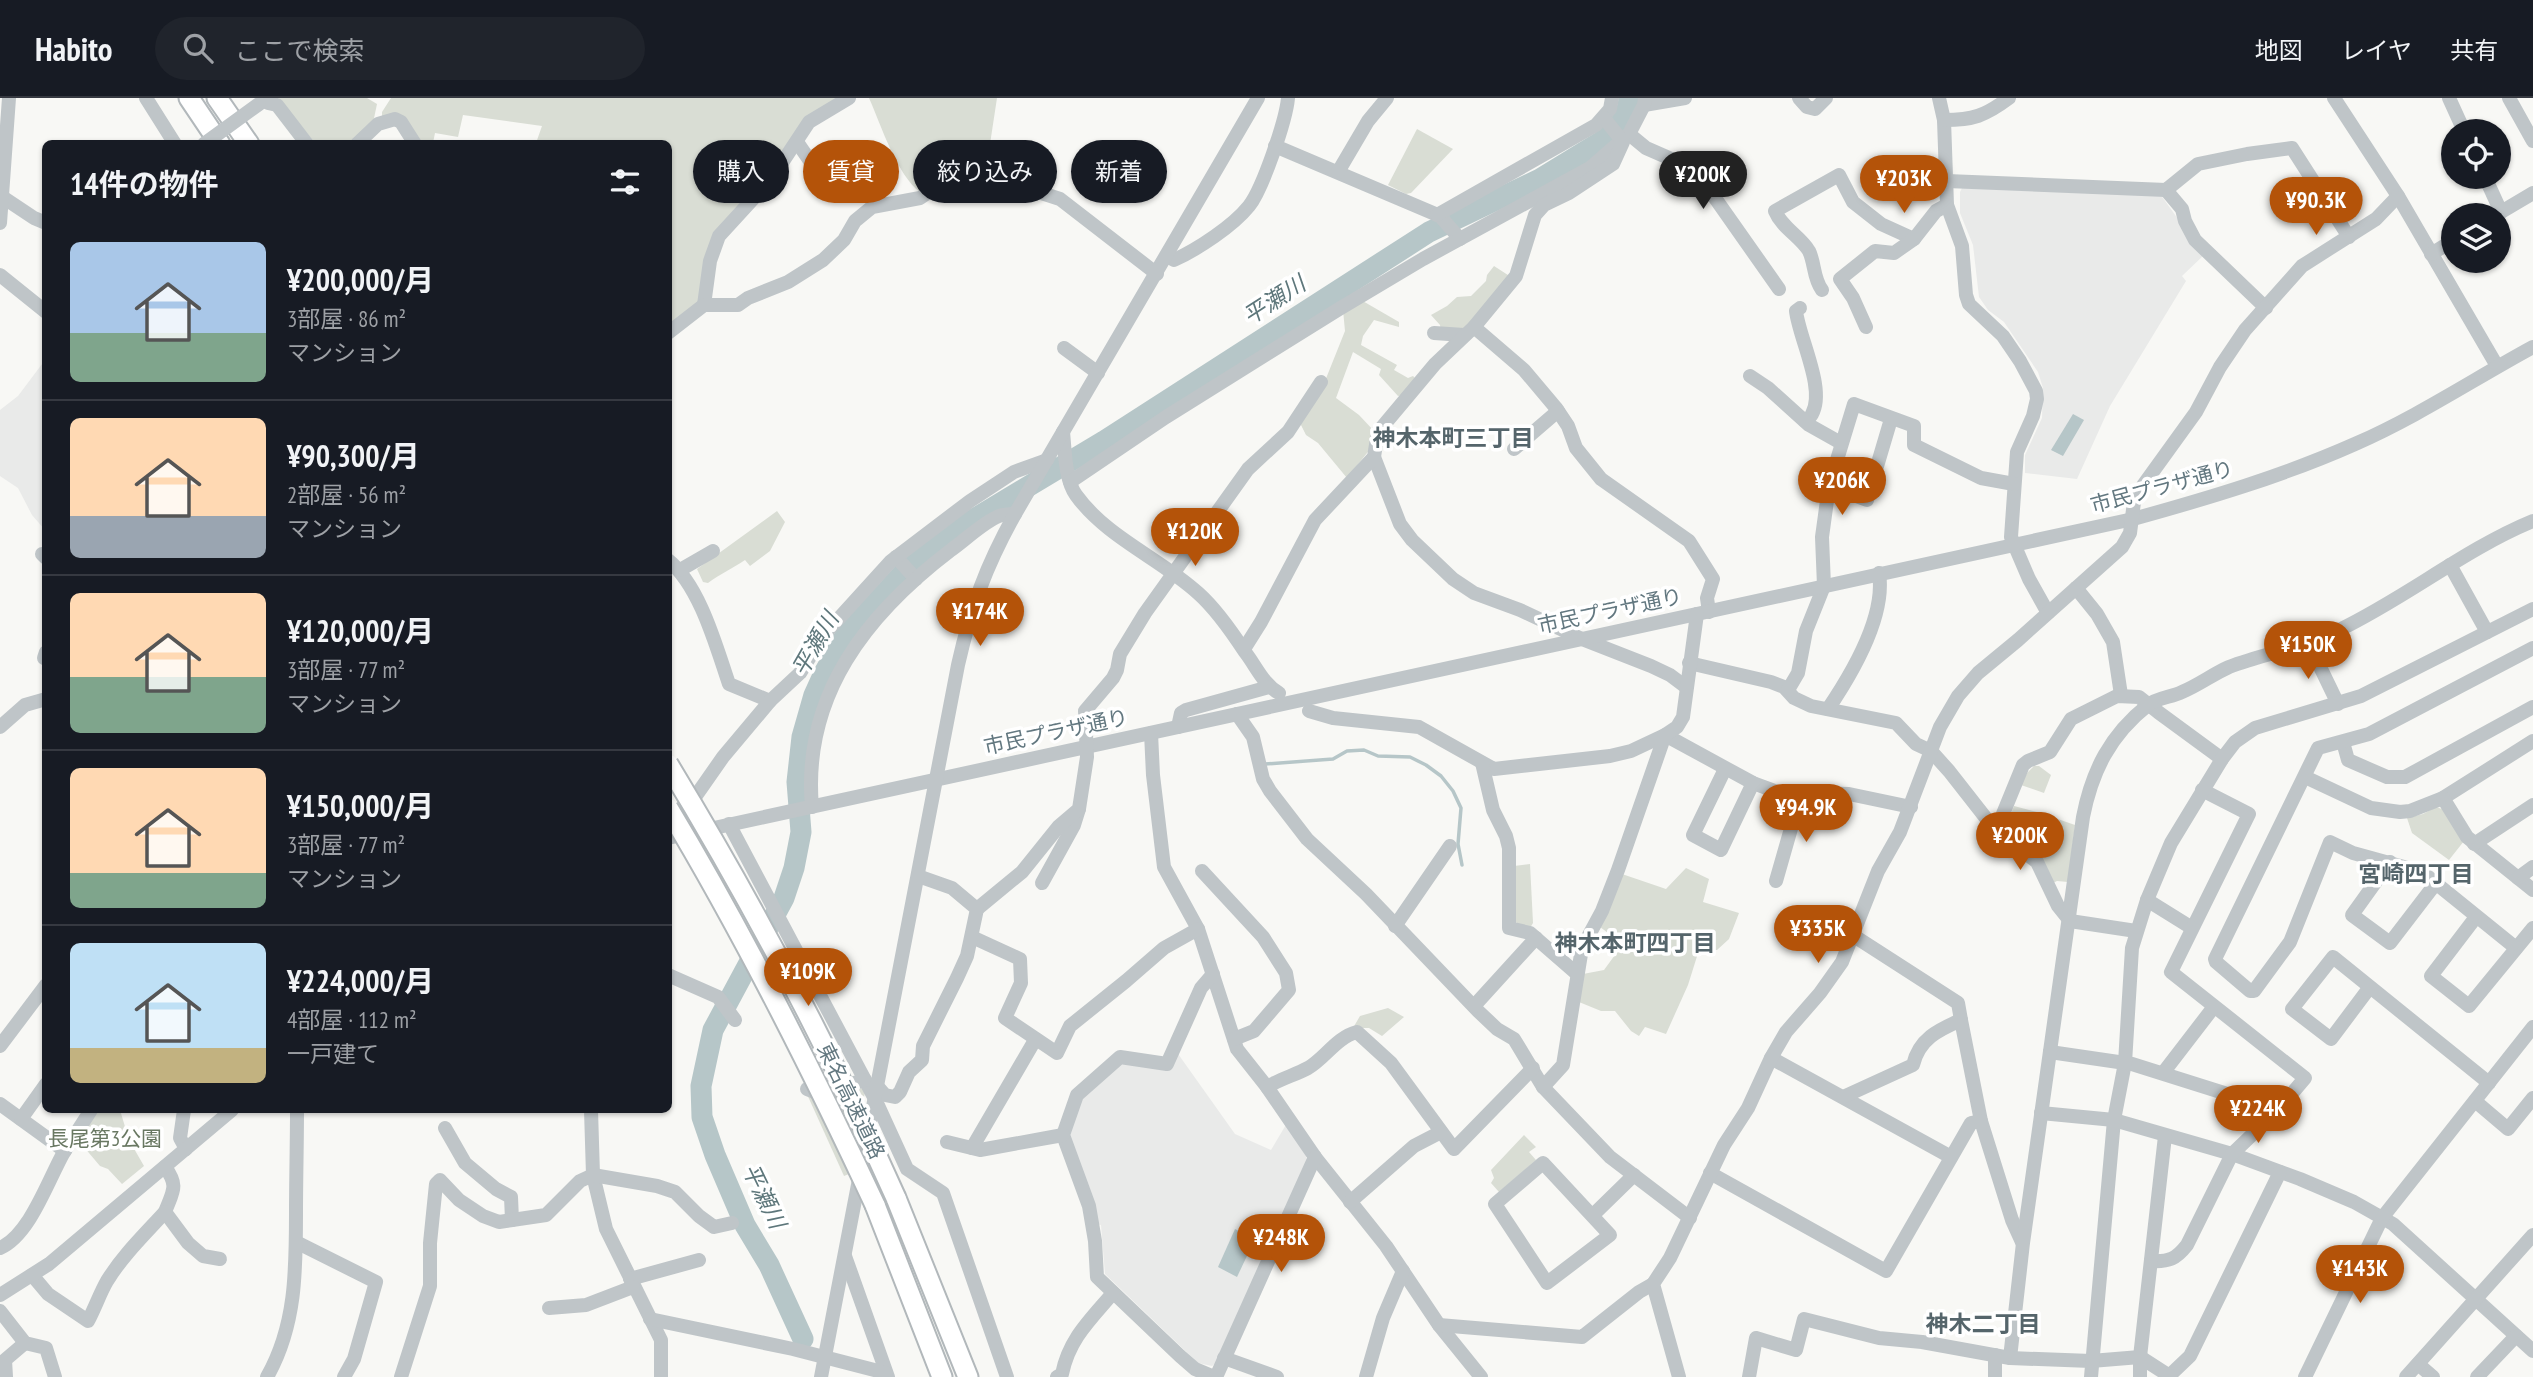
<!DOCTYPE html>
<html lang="ja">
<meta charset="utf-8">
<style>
:root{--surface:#171b24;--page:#20242c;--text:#f1f3f6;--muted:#9ea1a6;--line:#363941;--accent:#b45309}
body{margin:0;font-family:"PT Sans Narrow","Noto Sans JP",sans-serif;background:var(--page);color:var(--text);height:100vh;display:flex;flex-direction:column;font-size:26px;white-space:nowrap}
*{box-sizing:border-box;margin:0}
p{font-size:23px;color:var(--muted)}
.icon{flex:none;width:38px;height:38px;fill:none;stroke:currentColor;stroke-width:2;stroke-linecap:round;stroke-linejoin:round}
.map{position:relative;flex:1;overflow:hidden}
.details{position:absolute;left:42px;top:42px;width:630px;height:973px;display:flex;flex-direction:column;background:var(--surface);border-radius:10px;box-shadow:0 2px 5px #0004}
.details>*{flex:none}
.guide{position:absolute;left:693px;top:42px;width:665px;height:63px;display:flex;gap:14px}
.tools{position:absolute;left:2441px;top:21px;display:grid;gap:14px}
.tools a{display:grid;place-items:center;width:70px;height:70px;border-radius:50%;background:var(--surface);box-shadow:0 2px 5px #0004;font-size:35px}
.price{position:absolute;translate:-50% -60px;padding:0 16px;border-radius:24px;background:var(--accent);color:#fff;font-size:23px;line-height:46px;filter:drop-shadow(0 2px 4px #0008)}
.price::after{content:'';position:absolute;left:50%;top:42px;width:21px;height:16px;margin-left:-10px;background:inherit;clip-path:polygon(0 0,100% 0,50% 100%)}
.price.current{background:#222;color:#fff}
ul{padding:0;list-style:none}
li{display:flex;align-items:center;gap:21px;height:175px;padding:0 28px}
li+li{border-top:2px solid var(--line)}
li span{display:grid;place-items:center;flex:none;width:196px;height:140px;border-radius:10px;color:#555}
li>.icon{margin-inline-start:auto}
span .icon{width:84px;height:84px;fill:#fffc;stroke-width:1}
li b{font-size:30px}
h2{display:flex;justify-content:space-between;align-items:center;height:84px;padding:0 28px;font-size:30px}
.tag{padding:0 24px;border-radius:32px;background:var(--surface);box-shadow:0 2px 5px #0004;font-size:24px;line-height:63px}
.tag.current{background:var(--accent);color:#fff}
header{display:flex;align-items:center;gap:42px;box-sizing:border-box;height:98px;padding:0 35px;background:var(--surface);border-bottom:2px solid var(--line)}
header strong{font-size:33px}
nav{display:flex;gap:38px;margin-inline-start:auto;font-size:24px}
.search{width:490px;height:63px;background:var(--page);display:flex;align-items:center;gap:18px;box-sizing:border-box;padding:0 24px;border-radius:38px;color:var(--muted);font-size:26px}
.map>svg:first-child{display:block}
.built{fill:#e9eae9}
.green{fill:#d9ddd4}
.water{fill:#b6c6c8}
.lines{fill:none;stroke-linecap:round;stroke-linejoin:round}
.stream{stroke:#b6c6c8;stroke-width:3.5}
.river{stroke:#b6c6c8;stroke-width:21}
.highway-casing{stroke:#b2b8bb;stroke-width:23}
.minor{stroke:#bfc5c8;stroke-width:14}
.highway{stroke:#fff;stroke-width:19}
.highway-bridge-casing{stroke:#b2b8bb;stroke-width:23;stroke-linecap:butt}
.minor-bridge{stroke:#bfc5c8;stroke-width:14}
.highway-bridge{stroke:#fff;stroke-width:19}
.labels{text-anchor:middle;stroke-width:7;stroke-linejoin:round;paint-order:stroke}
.street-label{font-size:21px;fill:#637880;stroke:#fff}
.park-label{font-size:21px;fill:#697862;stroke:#fff}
.water-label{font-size:23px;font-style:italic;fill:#5e777b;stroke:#fff}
.neighbourhood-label{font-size:23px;font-weight:bold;fill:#55656b;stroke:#fff}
</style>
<header>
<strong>Habito</strong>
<div class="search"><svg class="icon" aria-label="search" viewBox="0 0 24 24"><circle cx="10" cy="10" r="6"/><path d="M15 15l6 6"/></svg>ここで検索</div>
<nav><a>地図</a><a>レイヤ</a><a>共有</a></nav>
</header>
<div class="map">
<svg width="2533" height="1279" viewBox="0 0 2533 1279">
<rect width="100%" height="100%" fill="#f8f8f5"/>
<!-- built -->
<g class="built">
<polygon points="1962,90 2160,96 2204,157 2182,178 2186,183 2110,308 2077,381 2025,375 2025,357 2042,320 2043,290 2038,274 2004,224 1988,212 1979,199 1973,147 1960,115 1960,94"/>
<polygon points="45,262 45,432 32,417 18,390 0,378 0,312 18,298"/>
<polygon points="1176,953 1235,1036 1271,1052 1287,1025 1304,1048 1308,1068 1219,1262 1212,1268 1198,1265 1105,1176 1101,1127 1096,1126 1066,1035 1081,999 1120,964 1148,968"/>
</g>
<!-- green -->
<g class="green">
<polygon points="278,0 367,0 377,6 373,25 350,45 315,45"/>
<polygon points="391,0 841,0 785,55 717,137 702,202 669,232 668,46 536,45 542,28 463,17 458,39 435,35 433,45 418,45 402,23 382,21 382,14"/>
<path d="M869,0H997L990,46L995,49L987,67L920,94C897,77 881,27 869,0Z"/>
<polygon points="1417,31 1453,51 1411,95 1406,96 1388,87"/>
<polygon points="1494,168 1511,179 1466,232 1441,233 1440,227 1431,217 1447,208 1457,199 1471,198 1486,183 1487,177"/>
<polygon points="1361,202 1399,224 1399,229 1374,222 1363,238 1361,247 1397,267 1394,272 1408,280 1413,278 1416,281 1403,297 1398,298 1379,277 1381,271 1353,254 1336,300 1359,317 1374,333 1371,350 1347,380 1318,345 1306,337 1300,325 1321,293 1345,233 1343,212"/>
<path d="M777,413L785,424L770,453L750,468L745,462C733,470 720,476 708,485L703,484L697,471Z"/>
<polygon points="2034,668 2039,668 2051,677 2044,695 2021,687 2027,675"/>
<polygon points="2014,708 2037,714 2030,734 2043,739 2052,719 2075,727 2068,784 2057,783 2053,785 2004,733"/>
<polygon points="2436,709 2442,711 2464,743 2449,762 2412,735 2407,720 2423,716"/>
<polygon points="1530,766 1533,825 1530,830 1519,828 1513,820 1514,768"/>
<polygon points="1686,770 1709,781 1703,804 1739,815 1729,841 1717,852 1699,852 1688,887 1666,936 1645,929 1639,938 1631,933 1615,913 1601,913 1579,904 1583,876 1604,872 1623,846 1600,829 1622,776 1666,791"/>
<polygon points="1388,910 1404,919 1382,938 1369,930 1353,930 1360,918"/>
<polygon points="864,990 865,994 849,1076 844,1078 806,994"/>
<polygon points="98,1012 120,1012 129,1042 144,1068 122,1086 108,1071 100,1068 78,1042"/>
<polygon points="1524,1037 1536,1049 1529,1054 1536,1062 1499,1094 1491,1085 1494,1080 1491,1072"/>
</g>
<!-- water -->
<g class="water">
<polygon points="2073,316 2084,322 2063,358 2051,352"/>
<polygon points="1235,1131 1255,1141 1237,1179 1218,1169"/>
</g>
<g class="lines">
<!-- stream -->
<polyline class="stream" points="1265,666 1333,661 1347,653 1364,652 1378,658 1410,659 1426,667 1441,678 1453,693 1461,710 1458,746 1462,767"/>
<!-- river -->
<polyline class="river" points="803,1241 769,1167 745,1127 715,1057 702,1019 701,988 713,932 784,800 794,770 801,734 797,684 802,639 814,597 824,575 845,538 903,475 964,427 1104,343 1429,134 1540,81 1602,43 1619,27 1628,9 1629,0"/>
<!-- highway casing -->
<g class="highway-casing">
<g id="highway">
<polyline points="189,0 220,46"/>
<polyline points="217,0 249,46"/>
<polyline points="896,1100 968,1279"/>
<polyline points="875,1107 942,1279"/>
</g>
</g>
<!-- minor -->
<g class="minor">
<polyline points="146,0 175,46"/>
<polyline points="1799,0 1807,9 1815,11 1826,0"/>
<polyline points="1939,0 1944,22 1947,107 1962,148 1966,197 1969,206 2003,238 2020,263 2036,293 2037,301 2033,318 2017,354 2011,439 2029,481 2048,515"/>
<polyline points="2334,0 2398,98 2497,268"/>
<polyline points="2449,0 2464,33"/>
<polyline points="2509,0 2533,43"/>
<polyline points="268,5 277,7 307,46"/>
<polyline points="1644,7 1685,0"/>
<path d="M1944,22C1973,22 1985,18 2009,0"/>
<polyline points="1629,36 1646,50 1678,64 1715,100 1779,191"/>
<polyline points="797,44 821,79"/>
<polyline points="357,46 378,26 395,21 401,24 415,46"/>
<polyline points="1275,48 1440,118 1460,141"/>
<polyline points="1338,74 1368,23 1387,0"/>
<polyline points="2485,79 2501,114"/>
<polyline points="1947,83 2166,92 2198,66 2247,56 2292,50 2349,139"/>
<polyline points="2166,92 2182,111 2185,123 2195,142 2266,210"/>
<polyline points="1,98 34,120 46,125"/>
<polyline points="1437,117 1596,27 1610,11 1612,0"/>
<polyline points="2496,117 2533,95"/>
<polyline points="0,125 9,0"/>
<polyline points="2431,156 2454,142"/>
<path d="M1167,158L1174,162C1198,151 1233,128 1249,108C1263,90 1286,22 1288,0"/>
<polyline points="0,177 46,214"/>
<path d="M1822,192C1813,180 1815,165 1809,153C1800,138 1782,130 1775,113L1839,77L1853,104L1881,126L1914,141"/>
<polyline points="704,207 710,163 719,138 772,80 809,24 849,0"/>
<path d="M1800,210L1796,213C1799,240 1826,291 1812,316C1811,319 1807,321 1805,323"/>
<polyline points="1474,229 1524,272 1556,310 1568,328 1576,350 1601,381 1689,443 1713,481 1707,500 1709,514"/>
<polyline points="1866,229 1853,200 1840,181 1875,153 1894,155 1914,141 1936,113 1947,107"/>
<polyline points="668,235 704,207 738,207 748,200 788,184 823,162 844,142 855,123 872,109 920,100 953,78 981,76 992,70 1029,91 1060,101 1157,176"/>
<polyline points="1434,235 1464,237"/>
<polyline points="1064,250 1098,275"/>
<polyline points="1750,278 1768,290 1809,327 1841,345"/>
<path d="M1063,334C1065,353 1065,382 1076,397C1106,439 1161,461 1198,495C1216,511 1232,534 1245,554C1256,568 1263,586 1279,595"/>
<polyline points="1514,351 1558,313"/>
<polyline points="1374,359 1400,426 1412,442 1453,481 1474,495 1520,512 1582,541 1651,568 1670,577 1686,589"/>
<polyline points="1070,384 1166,319 1339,211 1423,161 1590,70 1629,36 1644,7 1645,0"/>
<polyline points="1829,388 1867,402 1891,321"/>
<polyline points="42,456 46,460"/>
<polyline points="896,459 916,481"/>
<path d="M668,462C700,488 716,548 729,586L770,603"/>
<polyline points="2450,467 2487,534"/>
<polyline points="680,472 713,453"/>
<polyline points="2076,490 2097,516 2113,544 2121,597"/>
<polyline points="2309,546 2338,606"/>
<polyline points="1244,551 1261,524 1315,422 1374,359 1378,334 1435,266 1474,229 1516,178 1535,117 1544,107 1569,95 1613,66 1623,44 1604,20"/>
<polyline points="46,554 44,560 46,561"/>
<polyline points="1689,565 1771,584 1784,589 1794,600 1811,608 1896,625 1916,646 1931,653 1949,673 1996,733 2037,764 2058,808 2070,823 2136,833"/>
<polyline points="1788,592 1798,575 1806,533 1824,488 1822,439 1829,388 1854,306 1914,328 1914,347 1981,380 2014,386"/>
<path d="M1828,611C1851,577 1886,518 1879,475"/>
<polyline points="1309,613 1333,620 1419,629 1494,671 1610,658 1631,653 1665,637 1753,685 1796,701 1816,695 1849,696 1911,709"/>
<polyline points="1237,616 1253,639 1263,681 1270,693 1307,741 1366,796 1478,913 1497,931 1514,941 1543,989 1610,1059 1690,1120"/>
<polyline points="0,629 25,607 46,601"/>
<polyline points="1178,629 1181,615 1186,612 1269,589"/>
<polyline points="1151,635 1153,677 1164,769 1198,831 1237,951 1267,989 1315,1059 1386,1148 1439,1227 1481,1279"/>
<polyline points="2343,644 2348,662 2387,679 2405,679 2533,609"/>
<polyline points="1482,665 1493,712 1506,738 1509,750 1509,830 1530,835 1576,875"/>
<polyline points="1725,671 1693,737 1721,752 1753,685"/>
<polyline points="2305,679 2371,710 2400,714 2410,713 2443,700 2533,643"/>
<polyline points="2443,700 2467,739 2533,792"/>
<path d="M812,709C802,597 867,516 951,452C964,443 985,423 999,418C1004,416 1010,416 1015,416"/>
<polyline points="729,726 875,1001 907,1071 943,1095 1007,1279"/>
<polyline points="672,732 723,659 770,603 800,575 822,539 891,463 970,403 1014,374 1047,362"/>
<polyline points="1996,733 2023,667 2028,663 2050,654 2071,621 2117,598 2139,599 2158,614 2222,661"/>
<path d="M668,740L2133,421C2209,400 2283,378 2355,346C2417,319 2474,281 2533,249"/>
<polyline points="2474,746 2533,707"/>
<polyline points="2390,764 2352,817 2390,845 2436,785"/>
<polyline points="1202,773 1263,839 1286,875 1289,892 1254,933 1234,941"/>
<polyline points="2518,780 2533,769"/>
<polyline points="1776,783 1800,699"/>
<polyline points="1042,785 1074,727 1079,711"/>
<polyline points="2147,802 2192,830"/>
<polyline points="977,811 1022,774 1059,728 1079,711 1087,659 1085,613 1113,580 1117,572 1120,556 1145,515 1248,371 1288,334 1321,284"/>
<polyline points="2476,819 2431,878 2469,908 2533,830"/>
<polyline points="1395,828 1450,748"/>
<polyline points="1854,838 1958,905 1961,922"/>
<polyline points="972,839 1020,861 1021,885 1005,920 1057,955 1070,928 1126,883 1164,850 1198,831"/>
<polyline points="2516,850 2422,774 2353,755 2330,744 2290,844 2254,893 2250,893 2216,864 2215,861 2318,650 2369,636 2533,550"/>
<polyline points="1213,876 1201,890 1167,966 1120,959 1077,997 1063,1037 1089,1108 1095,1143 1097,1179 1180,1258 1195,1271 1214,1279"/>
<polyline points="668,877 718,899 735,922"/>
<polyline points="2370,889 2331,941 2292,911 2333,859 2489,985"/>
<polyline points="1474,908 1536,840"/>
<polyline points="0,948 46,887"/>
<polyline points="2050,954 2132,966 2278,1012"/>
<polyline points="1771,960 1951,1059"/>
<polyline points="2163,975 2213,910"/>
<polyline points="878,989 885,997 895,999 900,994 909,974 922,962 923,948 957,880 967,858 977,811 952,790 918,778"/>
<path d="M1267,989C1280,981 1295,977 1308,970C1325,960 1337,939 1357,934L1391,965L1454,1051L1533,970"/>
<polyline points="1543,989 1563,967 1582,850 1602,813 1618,772 1665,637 1677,629 1683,619 1697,516"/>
<polyline points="807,991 817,995 865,982"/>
<path d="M1843,999L1913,967C1919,941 1938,932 1961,922L1981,1023"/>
<polyline points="2475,1003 2508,1031 2533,1000"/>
<polyline points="0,1006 65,1053"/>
<polyline points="184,1012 180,1040 186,1051"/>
<polyline points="591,1012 593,1077 606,1131 661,1242 661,1279"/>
<polyline points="2041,1015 2114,1022 2232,1056 2300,1081 2354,1104 2393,1126 2533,1253"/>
<polyline points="21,1021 46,986"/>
<polyline points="445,1030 465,1065 496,1091 511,1099 512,1122"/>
<polyline points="947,1044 980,1052 1063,1037"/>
<polyline points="972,1050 1035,942"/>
<polygon points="1543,1065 1610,1137 1547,1185 1495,1106"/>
<path d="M165,1069C179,1088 173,1093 165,1114L188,1145L203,1158L220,1161"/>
<polyline points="1710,1075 1886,1173 1971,1025 1981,1023 2012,1122 2022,1144"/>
<polyline points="1350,1104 1414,1048 1441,1034"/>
<polyline points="1593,1117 1634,1077"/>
<polyline points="296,1144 376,1184 354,1261 344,1279"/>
<path d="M0,1150C30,1137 48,1082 64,1054C73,1040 82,1026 91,1012"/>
<polyline points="845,1158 888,1279"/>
<path d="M2151,1163C2169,1164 2176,1161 2187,1147L2232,1056L2278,1012L2305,980L2171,874L2249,716L2202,692"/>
<path d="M32,1177L48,1196L88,1223C95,1210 100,1195 107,1183C123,1157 145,1136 165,1114"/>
<polyline points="630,1181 699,1162"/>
<polyline points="0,1197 49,1166 232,1012"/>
<polyline points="549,1210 586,1207 633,1189"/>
<polyline points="0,1213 25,1245 46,1250 55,1279"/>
<polyline points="650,1221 793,1251 886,1275"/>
<polyline points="1439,1227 1582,1239 1639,1194 1653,1186"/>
<polyline points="1224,1260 1277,1279"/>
<path d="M2010,1260L2023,1145L2083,719C2092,673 2110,637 2148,607C2157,600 2172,599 2182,594C2199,587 2213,576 2229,569C2265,555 2304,550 2339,532C2406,500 2465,451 2533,423"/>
<polyline points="2418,1266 2433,1279"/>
<polyline points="2170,1277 2190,1258 2280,1074"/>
<polyline points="6,1279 5,1262 25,1245"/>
<path d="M267,1279C296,1228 296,1173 296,1115C296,1081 297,1046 297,1012"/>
<polyline points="401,1279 430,1188 430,1145 436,1086 440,1082 459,1102 483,1118 499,1124 546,1117 580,1083 593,1077 657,1088 675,1094 699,1118 714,1129 732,1125"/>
<path d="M821,1279L958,567C971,509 986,468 1015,416L1258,0"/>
<path d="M1057,1279L1062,1276C1069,1241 1090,1222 1113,1195"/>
<polyline points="1216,1279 1315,1059"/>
<polyline points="1366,1279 1383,1220 1403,1173"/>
<polyline points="1679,1279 1653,1186 1670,1160 1724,1047 1748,1010 1771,960 1786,934 1820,895 1842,864 1878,773 1900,734 1940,629 1958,598 1978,575 2018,542 2122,449 2130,435 2134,404 2144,386 2196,314 2220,269 2245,232 2302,168 2376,121 2398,98"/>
<polyline points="1749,1279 1756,1240 1796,1252 1804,1221 1879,1240 1922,1244 2010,1260 2091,1263 2140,1259 2171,1279"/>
<polyline points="1995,1279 1995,1257"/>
<polyline points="2091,1279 2114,1022 2125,965 2132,850 2147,802 2171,745 2222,661 2235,644 2255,630 2361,598 2533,511"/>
<polyline points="2140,1279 2140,1259 2165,1038"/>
<polyline points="2305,1279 2382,1120 2533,929"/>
<polyline points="2406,1279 2533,1137"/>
<polyline points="2477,1279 2516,1238"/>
</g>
<!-- highway -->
<use href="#highway" class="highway"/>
<!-- highway-bridge casing -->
<g class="highway-bridge-casing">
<g id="highway-bridge">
<path d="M668,666C753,806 829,950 896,1100"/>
<path d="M668,710C745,838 812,972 875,1107"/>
</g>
</g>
<!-- minor-bridge -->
<polyline class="minor-bridge" points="204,46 259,6"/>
<!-- highway-bridge -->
<use href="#highway-bridge" class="highway-bridge"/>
</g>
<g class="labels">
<!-- street labels -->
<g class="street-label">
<text transform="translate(2162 389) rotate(-15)" y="7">市民プラザ通り</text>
<text transform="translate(1610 513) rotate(-12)" y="7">市民プラザ通り</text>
<text transform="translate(1056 634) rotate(-12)" y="7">市民プラザ通り</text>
<text transform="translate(851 1003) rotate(64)" y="7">東名高速道路</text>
</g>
<!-- park labels -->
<g class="park-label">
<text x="105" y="1048">長尾第3公園</text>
</g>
<!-- water labels -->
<g class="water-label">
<text transform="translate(1274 202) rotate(-33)" y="8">平瀬川</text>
<text transform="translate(815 546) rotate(-60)" y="8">平瀬川</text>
<text transform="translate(764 1098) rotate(64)" y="8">平瀬川</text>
</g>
<!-- neighbourhood labels -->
<g class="neighbourhood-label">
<text x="1453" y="348">神木本町三丁目</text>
<text x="2416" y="784">宮崎四丁目</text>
<text x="1635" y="853">神木本町四丁目</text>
<text x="1983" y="1234">神木二丁目</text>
</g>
</g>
</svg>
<div class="tools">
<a><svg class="icon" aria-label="locate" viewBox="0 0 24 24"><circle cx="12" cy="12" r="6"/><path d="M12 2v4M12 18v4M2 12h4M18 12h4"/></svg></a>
<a><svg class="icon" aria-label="layers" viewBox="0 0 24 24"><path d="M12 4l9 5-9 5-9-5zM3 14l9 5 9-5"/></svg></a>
</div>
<b class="price current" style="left:1703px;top:113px">¥200K</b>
<b class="price" style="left:1904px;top:117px">¥203K</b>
<b class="price" style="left:2316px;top:139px">¥90.3K</b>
<b class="price" style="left:1842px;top:419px">¥206K</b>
<b class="price" style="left:1195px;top:470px">¥120K</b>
<b class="price" style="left:980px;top:550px">¥174K</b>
<b class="price" style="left:2308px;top:583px">¥150K</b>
<b class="price" style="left:1806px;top:746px">¥94.9K</b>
<b class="price" style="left:2020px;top:774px">¥200K</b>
<b class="price" style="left:1818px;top:867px">¥335K</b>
<b class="price" style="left:808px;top:910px">¥109K</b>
<b class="price" style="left:2258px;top:1047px">¥224K</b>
<b class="price" style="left:1281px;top:1176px">¥248K</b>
<b class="price" style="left:2360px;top:1207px">¥143K</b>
<div class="guide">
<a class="tag">購入</a>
<a class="tag current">賃貸</a>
<a class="tag">絞り込み</a>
<a class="tag">新着</a>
</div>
<section class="details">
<h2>14件の物件<svg class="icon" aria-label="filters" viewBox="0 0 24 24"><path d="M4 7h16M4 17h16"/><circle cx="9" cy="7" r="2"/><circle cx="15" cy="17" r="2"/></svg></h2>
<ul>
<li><span style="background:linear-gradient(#a9c7e8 65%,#7fa58c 0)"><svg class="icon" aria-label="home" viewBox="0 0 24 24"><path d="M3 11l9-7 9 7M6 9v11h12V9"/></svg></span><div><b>¥200,000/月</b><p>3部屋 · 86 m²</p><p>マンション</p></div></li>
<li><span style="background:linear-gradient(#ffd9b3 70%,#9aa5b1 0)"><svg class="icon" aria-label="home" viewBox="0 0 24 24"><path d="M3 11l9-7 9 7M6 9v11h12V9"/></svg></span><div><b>¥90,300/月</b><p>2部屋 · 56 m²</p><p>マンション</p></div></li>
<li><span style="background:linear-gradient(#ffd9b3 60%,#7fa58c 0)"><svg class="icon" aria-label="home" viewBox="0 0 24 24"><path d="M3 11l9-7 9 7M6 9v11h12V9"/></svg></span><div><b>¥120,000/月</b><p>3部屋 · 77 m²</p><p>マンション</p></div></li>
<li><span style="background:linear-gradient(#ffd9b3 75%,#7fa58c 0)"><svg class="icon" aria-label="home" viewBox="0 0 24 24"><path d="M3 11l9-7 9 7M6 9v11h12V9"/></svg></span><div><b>¥150,000/月</b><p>3部屋 · 77 m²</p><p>マンション</p></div></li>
<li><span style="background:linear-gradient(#bfe0f5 75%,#c2b280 0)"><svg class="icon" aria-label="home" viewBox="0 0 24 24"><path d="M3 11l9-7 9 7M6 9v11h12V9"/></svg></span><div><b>¥224,000/月</b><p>4部屋 · 112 m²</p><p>一戸建て</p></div></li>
</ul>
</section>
</div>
